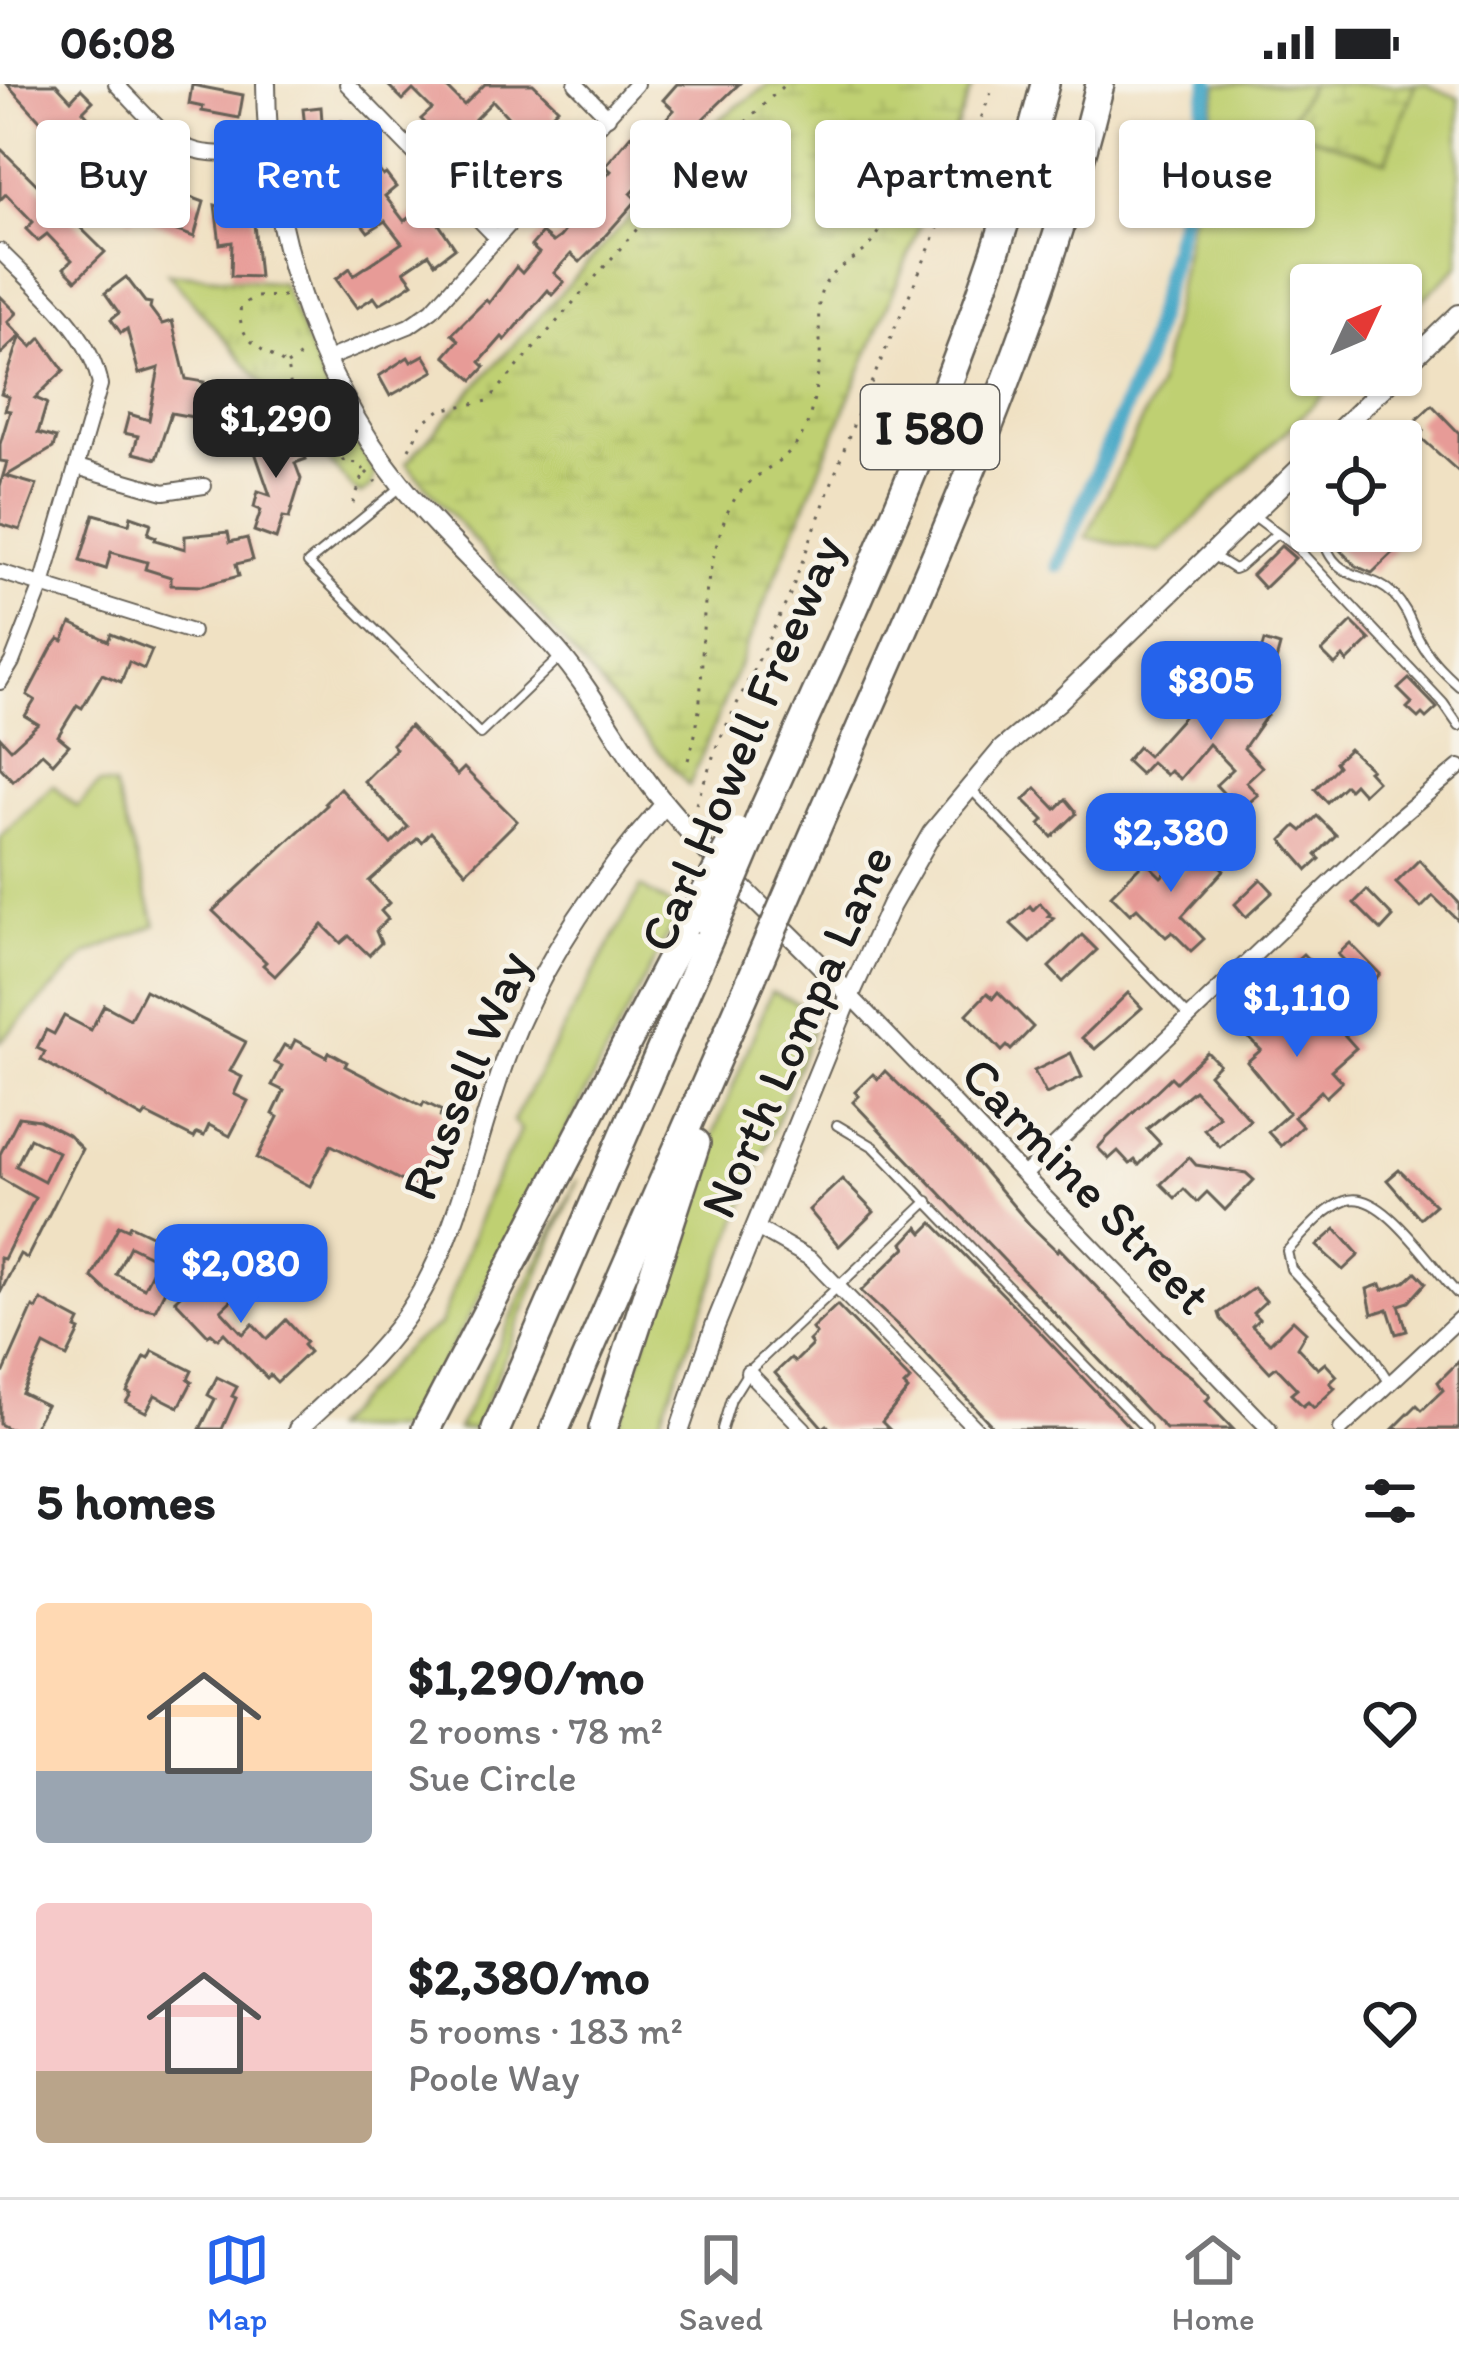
<!DOCTYPE html>
<meta charset="utf-8">
<style>
:root{--surface:#fff;--page:#f2f2f2;--text:#202124;--muted:#757577;--line:#e0e0e0;--accent:#2563eb}
body{margin:0;font-family:Itim,sans-serif;background:var(--page);color:var(--text);height:100vh;display:flex;flex-direction:column;font-size:45px;white-space:nowrap}
*{box-sizing:border-box;margin:0}
p{font-size:39px;color:var(--muted)}
.icon{flex:none;width:66px;height:66px;fill:none;stroke:currentColor;stroke-width:2;stroke-linecap:round;stroke-linejoin:round}
.map{position:relative;height:1345px;overflow:hidden}
.sheet{display:flex;flex-direction:column;background:var(--surface);flex:1}
.sheet>*{flex:none}
.hud{position:absolute;left:36px;top:36px;width:1389px;height:108px;display:flex;gap:24px}
.needle{width:78px;rotate:46deg}
.controls{position:absolute;left:1290px;top:180px;display:grid;gap:24px}
.controls a{display:grid;place-items:center;width:132px;height:132px;border-radius:12px;background:var(--surface);box-shadow:0 3px 9px #0004;font-size:60px}
.price{position:absolute;translate:-50% -102px;padding:0 27px;border-radius:24px;background:var(--accent);color:#fff;font-size:39px;line-height:78px;filter:drop-shadow(0 3px 6px #0008)}
.price::after{content:'';position:absolute;left:50%;top:72px;width:36px;height:27px;margin-left:-18px;background:inherit;clip-path:polygon(0 0,100% 0,50% 100%)}
.price.active{background:#222;color:#fff}
ul{padding:0;list-style:none}
li{display:flex;align-items:center;gap:36px;height:300px;padding:0 36px}
li span{display:grid;place-items:center;flex:none;width:336px;height:240px;border-radius:12px;color:#555}
li>.icon{margin-inline-start:auto}
span .icon{width:144px;height:144px;fill:#fffc;stroke-width:1}
li b{font-size:51px}
h2{display:flex;justify-content:space-between;align-items:center;height:144px;padding:0 36px;font-size:51px}
.chip{padding:0 42px;border-radius:12px;background:var(--surface);box-shadow:0 3px 9px #0004;font-size:42px;line-height:108px}
.chip.active{background:var(--accent);color:#fff}
.status{display:flex;justify-content:space-between;align-items:center;height:84px;padding:0 60px;background:var(--surface);direction:ltr}
.status svg{height:33px;fill:currentColor}
.tabs{display:flex;justify-content:space-around;align-items:center;height:168px;border-top:3px solid var(--line);background:var(--surface);font-size:33px;color:var(--muted)}
.tabs a{display:grid;justify-items:center;gap:6px}
.tabs .active{color:var(--accent)}
.map>svg:first-child{display:block}
.grass{fill:#bfd072;stroke:#6e7647;stroke-width:3}
.wetland{fill:url(#wetland-marsh);stroke:#6e7647;stroke-width:3}
.park{fill:url(#park-tufts);stroke:#6e7647;stroke-width:3}
.lines{fill:none;stroke-linecap:round;stroke-linejoin:round}
.canal{stroke:#48a9c7;stroke-width:16}
.building{fill:#e79b97;fill-rule:evenodd}
.service-casing{stroke:#666156;stroke-width:12}
.minor-casing{stroke:#666156;stroke-width:18}
.tertiary-casing{stroke:#666156;stroke-width:22}
.motorway-casing{stroke:#666156;stroke-width:32}
.path{stroke:#666156;stroke-width:3;stroke-dasharray:3 9;stroke-linecap:butt}
.service{stroke:#fff;stroke-width:8}
.minor{stroke:#fff;stroke-width:14}
.tertiary{stroke:#fff;stroke-width:18}
.motorway{stroke:#fff;stroke-width:27}
.motorway-bridge-casing{stroke:#666156;stroke-width:32;stroke-linecap:butt}
.motorway-bridge{stroke:#fff;stroke-width:27}
.labels{text-anchor:middle;stroke-width:9;stroke-linejoin:round;paint-order:stroke}
.shield{fill:#f7f3e8;stroke:#5e5c59;stroke-width:3}
.shield-label{font-size:48px;font-weight:bold;fill:#1c1c1c}
.street-label{font-size:51px;fill:#1c1c1c;stroke:#f7f3e8}
</style>
<div class="status"><b>06:08</b><svg viewBox="0 0 49 12"><path d="M0 12V9h3v3zM5 12V6h3v6zM10 12V3h3v9zM15 12V0h3v12zM26 1h20v11H26zM47 4h2v5h-2z"/></svg></div>
<div class="map">
<svg width="1459" height="1345" viewBox="0 0 1459 1345">
<defs>
<pattern id="wetland-marsh" width="20" height="14" patternUnits="userSpaceOnUse" patternTransform="scale(3)"><rect width="20" height="14" fill="#bfd072"/><path d="M1 5h8M5 5V1M11 12h8M15 12V8" fill="none" stroke="#a4b262"/></pattern>
<pattern id="park-tufts" width="24" height="20" patternUnits="userSpaceOnUse" patternTransform="scale(3)"><rect width="24" height="20" fill="#bfd072"/><path d="M3 7l-1-3M5 7V3M7 7l1-3M15 17l-1-3M17 17v-4M19 17l1-3" fill="none" stroke="#a4b262"/></pattern>
</defs>
<rect width="100%" height="100%" fill="#f7f3e8"/>
<filter id="ink" filterUnits="userSpaceOnUse"><feTurbulence type="fractalNoise" baseFrequency=".00833" numOctaves="2"/><feDisplacementMap in="SourceGraphic" scale="24" xChannelSelector="R" yChannelSelector="G"/><feConvolveMatrix kernelMatrix="1 2 1 2 8 2 1 2 1" color-interpolation-filters="sRGB"/></filter>
<filter id="wash" filterUnits="userSpaceOnUse"><feTurbulence type="fractalNoise" baseFrequency=".004" numOctaves="4" result="noise"/><feDisplacementMap in="SourceGraphic" scale="48" xChannelSelector="R" yChannelSelector="G"/><feGaussianBlur stdDeviation="2.7" result="paint"/><feColorMatrix in="noise" values="0 0 0 0 0 0 0 0 0 0 0 0 0 0 0 0 0 1.4 0 .05"/><feComposite in="paint" operator="in"/></filter>
<g filter="url(#wash)">
<rect width="100%" height="100%" fill="#f0e1c3"/>
<!-- grass -->
<g class="grass">
<polygon points="1218,0 1311,0 1286,43 1386,77 1415,0 1425,0 1459,14 1459,181 1401,236 1401,201 1311,201 1311,291 1344,291 1160,468 1086,454 1158,302"/>
<polygon points="99,700 114,702 156,841 87,870 0,958 0,753 53,701 77,723"/>
<polygon points="641,803 680,827 475,1222 405,1345 330,1345 410,1260 440,1241 487,1112 521,1046 513,1037"/>
<polygon points="771,908 807,923 800,941 812,947 656,1345 617,1345 703,1077"/>
<polygon points="578,1095 475,1345 458,1345"/>
</g>
<!-- wetland -->
<g class="wetland">
<polygon points="769,0 973,0 911,165 689,702 406,379 717,37"/>
<polygon points="1311,0 1415,0 1386,77 1285,44"/>
</g>
<!-- park -->
<polygon class="park" points="168,189 282,199 324,300 375,390 371,403 360,410 352,404"/>
<g class="lines">
<!-- canal -->
<polyline class="canal" points="1058,481 1145,275 1191,95 1209,0"/>
</g>
<g id="blocks">
<!-- building -->
<g class="building">
<polygon points="7,0 56,0 71,16 81,5 93,17 83,27 116,63 126,53 158,88 189,97 185,111 204,118 194,153 153,138 166,103 131,135 120,123 128,115 115,99 95,80 87,88"/>
<path d="M387,0H443L464,21L485,0H533L558,24L552,30L565,46L505,107L490,93L484,99L421,35L432,25L413,6L403,16ZM493,17L516,42L498,59L475,35Z"/>
<polygon points="677,0 739,0 679,58 675,54 642,92 645,95 631,110 637,116 597,161 580,178 571,170 554,189 564,198 552,211 548,206 505,256 502,253 480,278 485,283 473,296 445,272 459,256 452,250 486,216 489,219 516,183 522,189 539,169 531,162 542,149 553,158 560,153 584,123 574,114 585,101 593,107 611,87 605,82 631,51 641,60 648,54 674,26 663,16"/>
<polygon points="192,1 243,11 239,34 202,27 203,23 189,20"/>
<polygon points="321,23 322,37 342,37 343,58 307,61 303,25"/>
<polygon points="0,64 105,168 76,196 64,184 72,176 47,150 38,157 26,145 33,138 6,110 0,116"/>
<polygon points="344,67 345,78 353,74 358,82 369,73 383,92 386,90 396,103 385,112 404,137 420,126 428,138 434,133 455,164 435,179 429,170 404,187 413,199 398,209 379,220 374,213 357,224 336,195 350,184 354,191 402,159 385,137 368,148 348,122 352,118 325,81"/>
<polygon points="244,101 247,119 252,118 259,193 231,192 232,158 220,160 215,121 227,124 224,104"/>
<polygon points="126,193 145,218 151,219 150,224 162,240 172,237 186,295 204,298 202,308 256,328 249,350 225,343 222,353 206,347 209,336 171,329 156,375 133,369 138,352 124,349 129,330 149,336 159,284 139,290 127,245 121,249 111,235 119,229 105,209"/>
<polygon points="0,212 17,229 8,238 32,263 41,254 64,286 35,314 47,319 38,349 56,354 53,364 6,392 37,401 20,446 0,440 0,402 7,378 0,377 0,360 10,327 5,326 9,313 1,310 21,251 0,271"/>
<polygon points="424,271 434,287 390,312 379,292 408,273 411,278"/>
<polygon points="1432,321 1459,349 1459,388 1419,352 1424,347 1415,337"/>
<polygon points="267,344 272,358 286,353 291,365 301,361 306,375 295,379 301,395 289,434 283,433 276,455 254,447 261,426 254,423 258,407 270,411 249,351"/>
<polygon points="94,430 129,440 131,432 151,439 148,450 156,453 155,456 185,465 185,452 228,448 230,458 247,454 253,476 236,480 239,492 201,502 171,501 171,493 145,485 147,478 111,468 106,485 80,477"/>
<polygon points="1348,447 1376,447 1395,467 1372,489 1356,482 1334,460"/>
<polygon points="1281,462 1295,474 1264,504 1252,491"/>
<polygon points="1352,538 1370,556 1347,578 1343,573 1335,581 1322,568"/>
<polygon points="71,539 108,557 111,550 152,566 144,585 129,578 121,598 102,590 82,624 77,621 58,652 69,661 53,679 42,669 13,697 0,683 0,653 11,665 38,640 25,632 35,616 27,611 51,565 59,555 63,557"/>
<polygon points="1264,557 1280,562 1269,603 1245,597 1250,579 1257,581"/>
<polygon points="1409,595 1437,624 1426,634 1422,630 1418,634 1407,624 1412,619 1398,605"/>
<polygon points="1218,607 1238,623 1241,609 1267,631 1244,664 1262,683 1246,698 1258,711 1244,723 1232,710 1228,714 1216,701 1233,685 1209,660 1180,695 1170,687 1166,691 1151,678 1140,690 1126,677 1138,663 1148,672 1198,616 1204,621"/>
<polygon points="410,642 457,691 464,684 517,737 466,788 431,748 422,758 418,754 369,797 389,819 381,827 388,835 376,847 381,859 369,871 349,852 341,859 323,841 275,892 263,881 266,878 213,827 327,721 325,719 340,704 391,760 408,743 364,697 396,665 392,660"/>
<polygon points="1349,665 1371,685 1368,687 1377,697 1363,710 1354,700 1349,705 1345,701 1327,718 1315,705 1338,682 1335,678"/>
<polygon points="1036,704 1056,725 1066,715 1075,726 1076,730 1052,753 1040,740 1044,736 1024,716"/>
<polygon points="1317,732 1336,751 1316,771 1320,775 1308,786 1282,756 1296,742 1302,747"/>
<polygon points="1211,762 1225,777 1220,782 1224,786 1182,832 1204,855 1191,867 1172,848 1166,853 1137,824 1130,830 1111,811 1145,777 1161,793 1165,789 1172,796"/>
<polygon points="1419,776 1459,819 1459,837 1433,812 1421,824 1396,799"/>
<polygon points="1261,795 1273,808 1246,833 1235,820"/>
<polygon points="1367,806 1393,833 1381,846 1354,819"/>
<polygon points="1040,819 1050,830 1048,832 1054,834 1030,858 1011,840 1030,822 1033,826"/>
<polygon points="1082,851 1097,866 1063,898 1049,883"/>
<polygon points="1350,859 1380,890 1369,901 1338,870"/>
<polygon points="1303,870 1315,882 1286,909 1274,896"/>
<polygon points="145,906 246,958 230,987 242,993 234,1010 248,1017 230,1052 209,1041 204,1052 197,1049 194,1054 146,1030 143,1034 41,976 45,968 37,964 46,946 54,950 64,932 91,946 104,921 130,935"/>
<polygon points="998,908 1033,943 1011,966 1007,962 1002,967 967,930 987,909 993,914"/>
<polygon points="1128,909 1142,924 1095,965 1082,954"/>
<polygon points="1342,914 1355,928 1340,946 1356,964 1331,986 1342,998 1326,1013 1321,1007 1294,1033 1302,1042 1281,1062 1268,1048 1289,1029 1247,978 1261,966 1233,938 1254,917 1294,958"/>
<polygon points="295,956 327,973 329,968 347,978 345,982 422,1022 424,1018 442,1027 440,1033 454,1040 433,1083 428,1081 416,1104 331,1061 310,1102 257,1074 278,1033 273,1030 284,1007 272,1001 282,982 274,978 284,961 291,964"/>
<polygon points="1207,968 1219,980 1209,990 1250,1036 1220,1063 1204,1045 1219,1032 1194,1006 1147,1045 1160,1059 1139,1081 1135,1076 1130,1080 1118,1067 1109,1075 1098,1064 1107,1054 1171,993 1176,998"/>
<polygon points="1071,969 1082,993 1046,1010 1034,987"/>
<polygon points="885,987 965,1065 1029,1140 1057,1167 1059,1164 1161,1270 1192,1293 1210,1312 1206,1317 1233,1345 1166,1345 1147,1326 853,1018 859,1012 855,1008 873,990 878,995"/>
<path d="M19,1033L39,1036L68,1051L82,1065L27,1174L20,1170L0,1209V1174L4,1175L35,1114L0,1094V1070ZM30,1054L58,1068L44,1097L16,1082Z"/>
<polygon points="1189,1073 1196,1081 1246,1089 1254,1096 1225,1126 1207,1108 1197,1118 1184,1105 1175,1114 1161,1100"/>
<polygon points="1399,1086 1435,1121 1420,1134 1387,1096"/>
<polygon points="842,1095 874,1128 839,1162 809,1126"/>
<polygon points="933,1139 1036,1244 1131,1345 995,1345 908,1251 861,1207 906,1163 903,1159 918,1143 923,1149"/>
<path d="M119,1141L128,1145L130,1141L168,1159L176,1165L173,1169L182,1173L155,1226L135,1222L107,1207L92,1193ZM130,1162L158,1176L144,1204L116,1190Z"/>
<polygon points="1336,1145 1359,1171 1343,1186 1317,1162"/>
<polygon points="211,1182 218,1189 220,1187 240,1208 221,1226 243,1250 253,1240 267,1255 286,1236 306,1258 303,1261 309,1268 277,1298 270,1291 267,1294 224,1249 218,1255 211,1249 208,1251 175,1216"/>
<polygon points="1416,1188 1426,1199 1409,1218 1399,1221 1407,1247 1396,1250 1388,1225 1372,1230 1367,1205 1381,1200 1383,1206 1405,1198"/>
<polygon points="1254,1204 1266,1217 1253,1229 1259,1235 1252,1242 1270,1259 1293,1236 1306,1248 1297,1263 1318,1285 1325,1279 1337,1292 1330,1299 1335,1304 1314,1324 1308,1318 1303,1322 1291,1310 1297,1305 1276,1283 1270,1288 1221,1235 1219,1229"/>
<polygon points="41,1216 80,1237 76,1245 80,1247 67,1273 44,1261 22,1309 46,1321 33,1345 9,1345 0,1340 0,1286 4,1288 33,1223 37,1225"/>
<polygon points="837,1221 910,1296 904,1302 908,1306 882,1338 889,1345 830,1345 827,1341 823,1344 775,1289 791,1274 795,1278 812,1261 809,1257 816,1250 812,1245"/>
<polygon points="153,1267 192,1287 188,1295 192,1298 179,1323 155,1311 146,1328 126,1318 131,1310 127,1308 145,1273 149,1275"/>
<polygon points="1459,1277 1459,1345 1393,1345 1417,1321 1422,1326 1443,1306 1438,1298"/>
<polygon points="217,1293 237,1303 232,1312 236,1314 222,1345 200,1345 215,1315 208,1311"/>
</g>
</g>
</g>
<g filter="url(#ink)">
<use href="#blocks" fill-opacity="0" stroke="#666156" stroke-width="3"/>
<g class="lines">
<!-- service casing -->
<g class="service-casing">
<g id="service">
<polyline points="1293,390 1311,412"/>
<polyline points="401,403 308,479 480,650 558,575"/>
<polyline points="1253,431 1298,465 1443,619 1459,642"/>
<path d="M1321,447C1333,502 1368,485 1394,511C1406,524 1410,536 1417,552C1427,572 1442,587 1459,602"/>
<polyline points="1212,471 1234,485 1239,483 1275,451"/>
<polyline points="969,703 1190,934"/>
<polyline points="837,1041 874,1063 1146,1345"/>
<path d="M1389,1298L1369,1267L1291,1185L1287,1167C1303,1151 1323,1125 1345,1117C1382,1102 1434,1187 1459,1211"/>
<polyline points="722,1345 731,1315 748,1288 928,1117"/>
</g>
</g>
<!-- minor casing -->
<g class="minor-casing">
<g id="minor">
<path d="M116,0C174,60 182,81 270,64"/>
<polyline points="347,0 497,154"/>
<polyline points="576,0 608,33"/>
<path d="M0,167C40,208 89,244 100,301L42,501L12,578L0,598"/>
<polyline points="327,275 409,242 432,226 636,0"/>
<polyline points="77,383 164,408 204,402"/>
<polyline points="0,488 192,548"/>
<polyline points="850,911 1269,1345"/>
<polyline points="1024,1091 1396,736 1459,683"/>
<polyline points="755,1143 811,1175 976,1345"/>
<polyline points="748,1288 804,1345"/>
<polyline points="1341,1345 1459,1235"/>
</g>
</g>
<!-- tertiary casing -->
<g class="tertiary-casing">
<g id="tertiary">
<path d="M266,0C267,137 313,291 400,399C447,458 506,508 556,565C598,613 625,673 666,721C722,788 789,848 850,911"/>
<polyline points="1401,286 1459,230"/>
<polyline points="1328,357 1396,291"/>
<path d="M298,1345C340,1305 386,1267 416,1217C460,1147 478,1046 508,967C542,878 602,792 665,720"/>
<polyline points="680,1345 715,1242 850,911 891,821 932,749 1002,665 1058,618 1311,373"/>
</g>
</g>
<!-- motorway casing -->
<g class="motorway-casing">
<g id="motorway">
<path d="M763,727C870,491 981,252 1045,0"/>
<path d="M805,771C914,518 1035,269 1100,0"/>
<polyline points="426,1345 691,836"/>
<polyline points="496,1345 709,855"/>
<polyline points="555,1345 751,896"/>
<polyline points="603,1345 696,1059"/>
</g>
</g>
<!-- path -->
<g class="path">
<path d="M284,212L255,213L241,221C235,257 262,264 287,282L293,315L329,348L344,378L358,379L365,387L352,422"/>
<polyline points="287,281 304,270"/>
<polyline points="409,365 422,339 440,326 488,317 650,130 785,0"/>
<polyline points="366,388 376,398"/>
<path d="M688,676C705,626 700,581 704,530C706,501 714,467 723,440C741,383 788,387 805,345C814,324 817,296 820,273C822,251 813,219 825,200C837,182 859,175 873,158C883,144 884,131 900,122L940,138"/>
<polyline points="696,720 718,659 789,513 854,339 954,107 994,0"/>
</g>
<!-- service -->
<use href="#service" class="service"/>
<!-- minor -->
<use href="#minor" class="minor"/>
<!-- tertiary -->
<use href="#tertiary" class="tertiary"/>
<!-- motorway -->
<use href="#motorway" class="motorway"/>
<!-- motorway-bridge casing -->
<g class="motorway-bridge-casing">
<g id="motorway-bridge">
<polyline points="691,836 737,748"/>
<polyline points="709,855 763,727"/>
<polyline points="751,896 805,771"/>
</g>
</g>
<!-- motorway-bridge -->
<use href="#motorway-bridge" class="motorway-bridge"/>
</g>
</g>
<g class="labels">
<!-- shield labels -->
<rect class="shield" x="861" y="301" width="138" height="84" rx="9"/>
<g class="shield-label">
<text x="930" y="360">I 580</text>
</g>
<!-- street labels -->
<g class="street-label">
<text transform="translate(741 659) rotate(-67)" y="18">Carl Howell Freeway</text>
<text transform="translate(796 947) rotate(-66)" y="18">North Lompa Lane</text>
<text transform="translate(465 991) rotate(-68)" y="18">Russell Way</text>
<text transform="translate(1087 1101) rotate(46)" y="18">Carmine Street</text>
</g>
</g>
</svg>
<div class="controls">
<a><svg class="needle" viewBox="-14 -14 28 28"><path d="M0-13l5 13h-10z" fill="#e53935"/><path d="M0 13l5-13h-10z" fill="#757577"/></svg></a>
<a><svg class="icon" aria-label="locate" viewBox="0 0 24 24"><circle cx="12" cy="12" r="6"/><path d="M12 2v4M12 18v4M2 12h4M18 12h4"/></svg></a>
</div>
<b class="price active" style="left:276px;top:397px">$1,290</b>
<b class="price" style="left:1211px;top:659px">$805</b>
<b class="price" style="left:1171px;top:811px">$2,380</b>
<b class="price" style="left:1297px;top:976px">$1,110</b>
<b class="price" style="left:241px;top:1242px">$2,080</b>
<div class="hud">
<a class="chip">Buy</a>
<a class="chip active">Rent</a>
<a class="chip">Filters</a>
<a class="chip">New</a>
<a class="chip">Apartment</a>
<a class="chip">House</a>
</div>
</div>
<section class="sheet">
<h2>5 homes<svg class="icon" aria-label="filters" viewBox="0 0 24 24"><path d="M4 7h16M4 17h16"/><circle cx="9" cy="7" r="2"/><circle cx="15" cy="17" r="2"/></svg></h2>
<ul>
<li><span style="background:linear-gradient(#ffd9b3 70%,#9aa5b1 0)"><svg class="icon" aria-label="home" viewBox="0 0 24 24"><path d="M3 11l9-7 9 7M6 9v11h12V9"/></svg></span><div><b>$1,290/mo</b><p>2 rooms · 78 m²</p><p>Sue Circle</p></div><svg class="icon" aria-label="heart" viewBox="0 0 24 24"><path d="M12 20l-8-8c-3-5 5-10 8-4 3-6 11-1 8 4z"/></svg></li>
<li><span style="background:linear-gradient(#f6c9c9 70%,#b9a48a 0)"><svg class="icon" aria-label="home" viewBox="0 0 24 24"><path d="M3 11l9-7 9 7M6 9v11h12V9"/></svg></span><div><b>$2,380/mo</b><p>5 rooms · 183 m²</p><p>Poole Way</p></div><svg class="icon" aria-label="heart" viewBox="0 0 24 24"><path d="M12 20l-8-8c-3-5 5-10 8-4 3-6 11-1 8 4z"/></svg></li>
</ul>
</section>
<nav class="tabs">
<a class="active"><svg class="icon" aria-label="map" viewBox="0 0 24 24"><path d="M3 6l6-2 6 2 6-2v14l-6 2-6-2-6 2zM9 4v14M15 6v14"/></svg>Map</a>
<a><svg class="icon" aria-label="saved" viewBox="0 0 24 24"><path d="M7 4h10v16l-5-4-5 4z"/></svg>Saved</a>
<a><svg class="icon" aria-label="home" viewBox="0 0 24 24"><path d="M3 11l9-7 9 7M6 9v11h12V9"/></svg>Home</a>
</nav>
